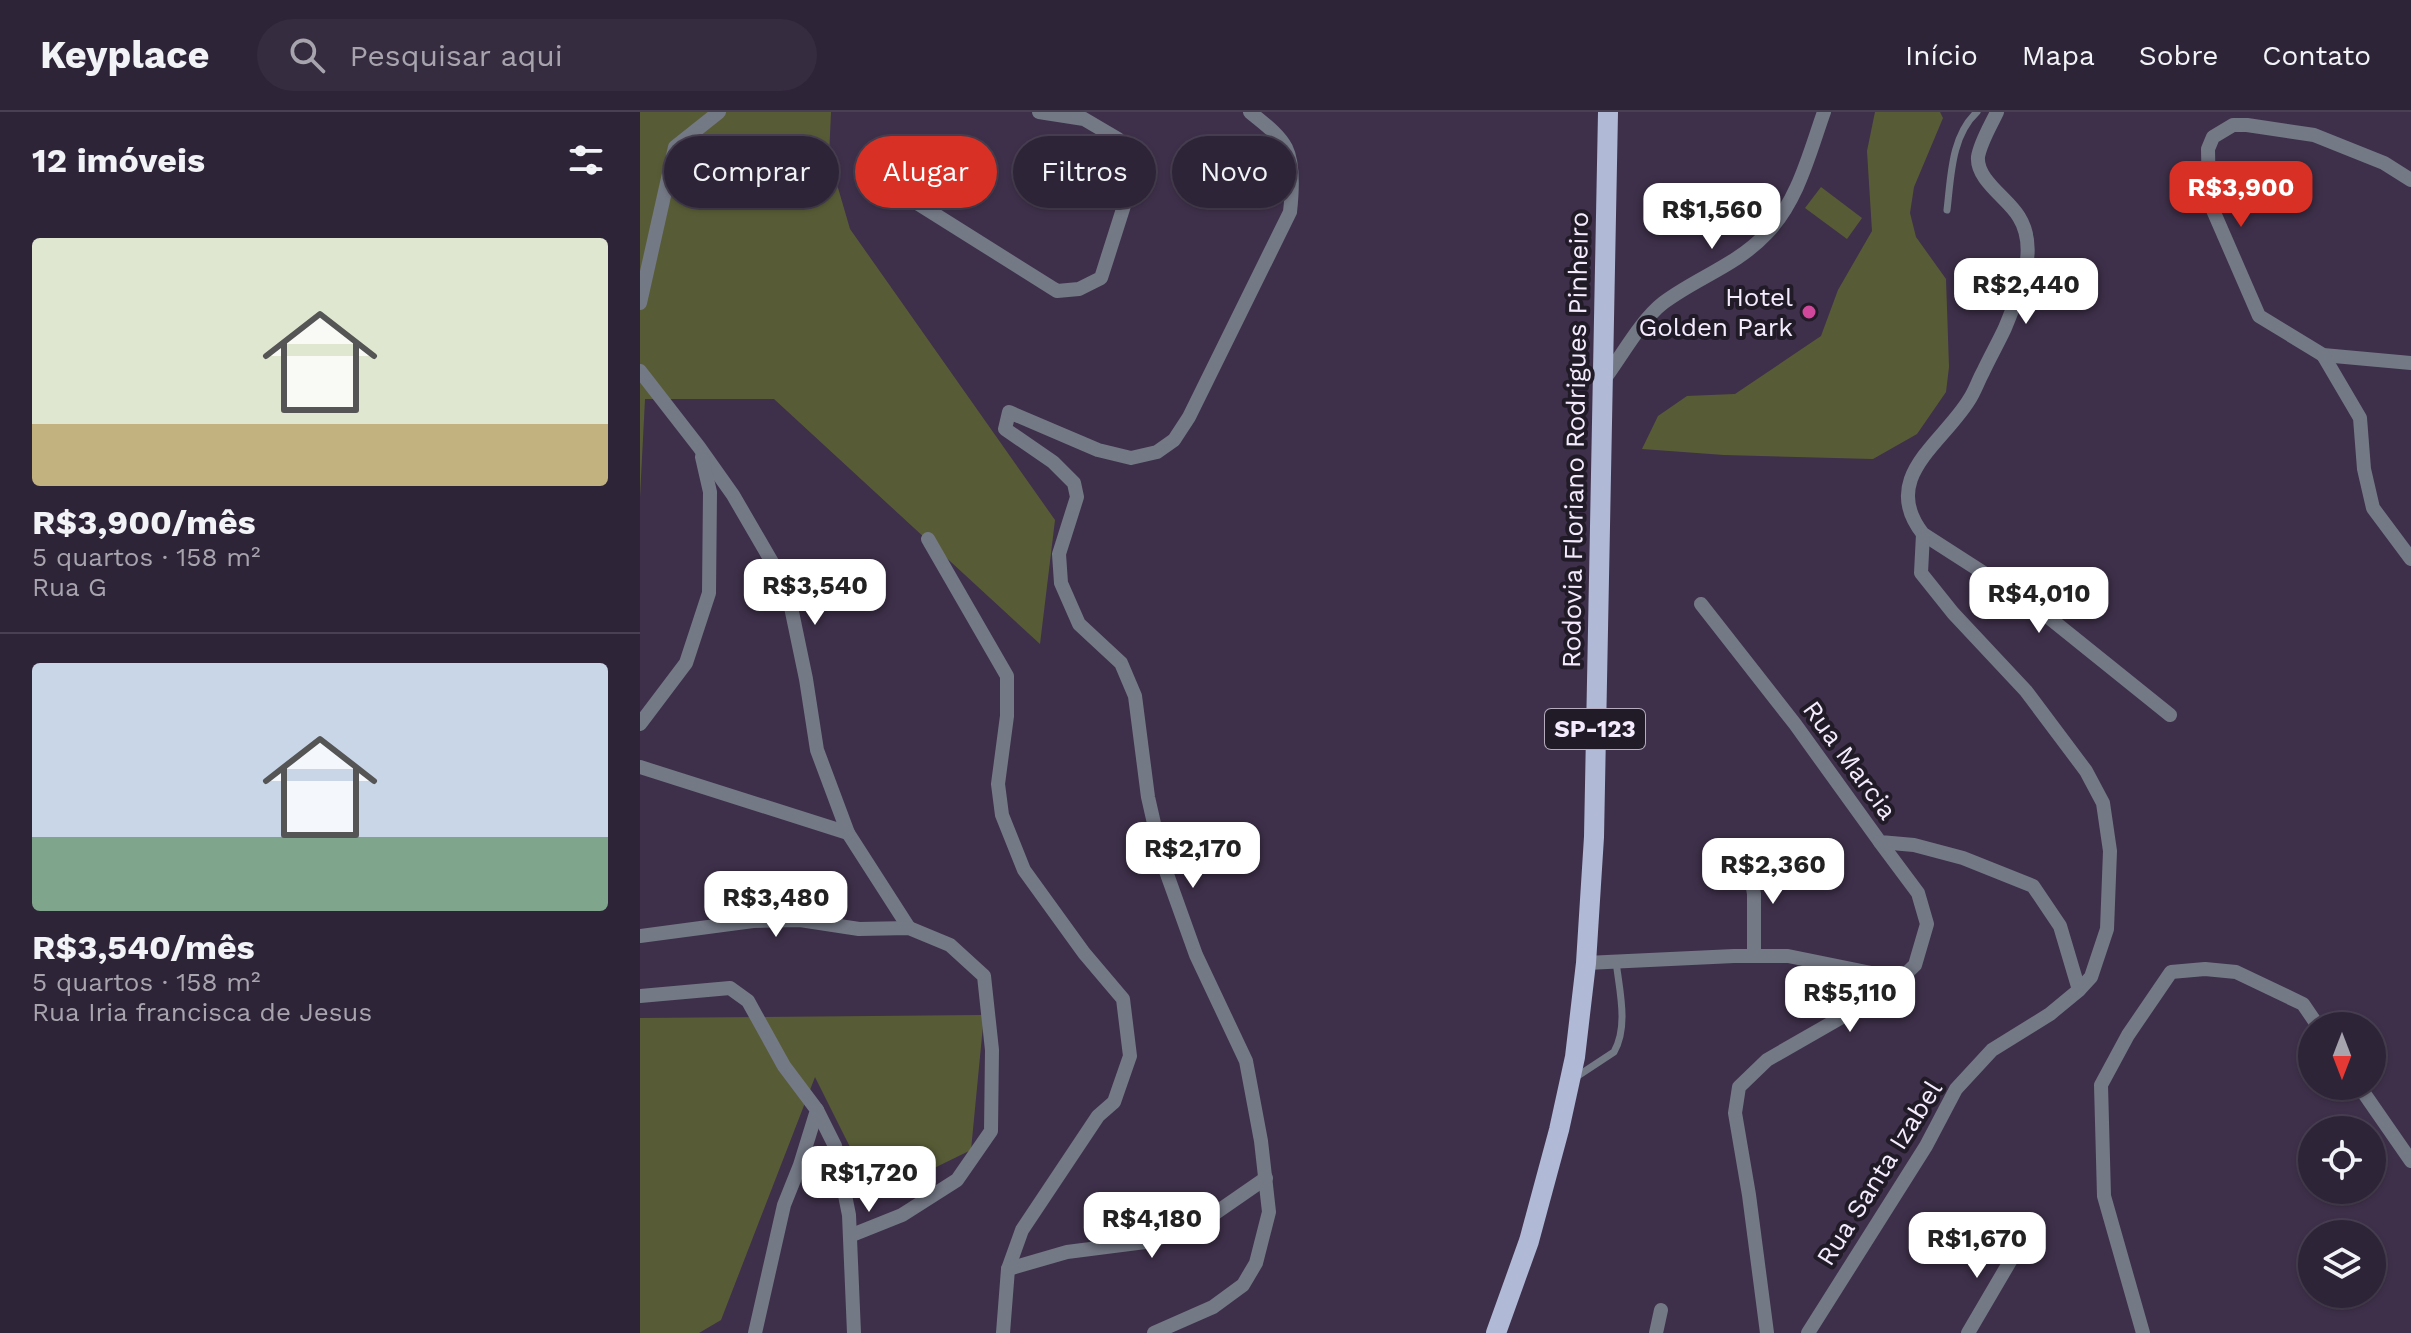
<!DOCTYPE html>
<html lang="pt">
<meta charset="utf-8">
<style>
:root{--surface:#2e2438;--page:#362c40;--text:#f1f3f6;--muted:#a7a4ae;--line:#494153;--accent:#d93025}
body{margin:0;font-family:"Work Sans",sans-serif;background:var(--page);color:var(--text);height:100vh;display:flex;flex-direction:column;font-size:30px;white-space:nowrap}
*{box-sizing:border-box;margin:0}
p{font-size:26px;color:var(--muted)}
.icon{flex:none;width:44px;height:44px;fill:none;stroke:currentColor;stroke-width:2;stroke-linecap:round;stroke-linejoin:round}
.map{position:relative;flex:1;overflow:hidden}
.sheet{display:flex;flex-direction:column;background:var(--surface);width:640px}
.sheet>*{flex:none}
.hud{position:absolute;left:24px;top:24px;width:760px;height:72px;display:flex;gap:16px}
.needle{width:52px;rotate:180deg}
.buttons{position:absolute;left:1658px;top:900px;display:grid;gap:16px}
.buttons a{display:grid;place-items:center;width:88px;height:88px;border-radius:50%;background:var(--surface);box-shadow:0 2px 6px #0004,0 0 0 2px var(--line);font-size:40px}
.price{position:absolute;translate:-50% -68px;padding:0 18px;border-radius:16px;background:#fff;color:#222;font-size:26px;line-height:52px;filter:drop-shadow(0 2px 4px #0008)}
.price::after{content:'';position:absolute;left:50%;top:48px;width:24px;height:18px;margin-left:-12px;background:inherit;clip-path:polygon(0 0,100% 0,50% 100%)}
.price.on{background:var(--accent);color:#fff}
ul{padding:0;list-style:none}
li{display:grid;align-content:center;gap:16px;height:424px;padding:0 32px}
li+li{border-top:2px solid var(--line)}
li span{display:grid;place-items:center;height:248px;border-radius:8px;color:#555}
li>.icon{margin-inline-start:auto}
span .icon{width:144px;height:144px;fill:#fffc;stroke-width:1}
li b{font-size:34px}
h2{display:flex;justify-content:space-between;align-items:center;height:96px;padding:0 32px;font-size:34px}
.tag{padding:0 28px;border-radius:36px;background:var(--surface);box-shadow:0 2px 6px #0004,0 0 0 2px var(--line);font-size:28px;line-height:72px}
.tag.on{background:var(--accent);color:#fff}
header{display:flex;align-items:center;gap:48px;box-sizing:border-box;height:112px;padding:0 40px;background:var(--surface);border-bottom:2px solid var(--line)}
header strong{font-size:38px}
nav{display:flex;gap:44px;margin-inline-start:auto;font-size:28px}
.search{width:560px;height:72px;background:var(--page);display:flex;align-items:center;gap:20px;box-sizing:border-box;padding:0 28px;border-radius:44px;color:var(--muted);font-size:30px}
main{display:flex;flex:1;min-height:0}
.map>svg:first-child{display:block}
.green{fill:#585c36}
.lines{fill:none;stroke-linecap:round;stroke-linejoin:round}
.lane{stroke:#747986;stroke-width:7}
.street{stroke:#747986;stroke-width:14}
.primary{stroke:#b0b9d6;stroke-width:20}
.hotel-dot{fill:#d1479c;stroke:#211b27;stroke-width:3}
.labels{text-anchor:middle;stroke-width:8;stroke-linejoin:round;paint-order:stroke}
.shield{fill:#211b27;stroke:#b5adbd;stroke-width:2}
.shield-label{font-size:24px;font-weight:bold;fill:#f4ecfd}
.poi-label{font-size:26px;fill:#f4ecfd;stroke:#211b27;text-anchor:end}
.street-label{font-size:26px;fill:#f4ecfd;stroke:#211b27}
</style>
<header>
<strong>Keyplace</strong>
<div class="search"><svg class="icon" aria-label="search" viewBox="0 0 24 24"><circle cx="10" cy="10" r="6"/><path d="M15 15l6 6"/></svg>Pesquisar aqui</div>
<nav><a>Início</a><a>Mapa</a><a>Sobre</a><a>Contato</a></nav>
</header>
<main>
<section class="sheet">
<h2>12 imóveis<svg class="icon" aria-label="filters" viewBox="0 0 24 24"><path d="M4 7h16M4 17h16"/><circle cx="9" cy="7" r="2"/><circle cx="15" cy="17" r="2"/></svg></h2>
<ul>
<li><span style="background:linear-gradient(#dfe7d0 75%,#c2b280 0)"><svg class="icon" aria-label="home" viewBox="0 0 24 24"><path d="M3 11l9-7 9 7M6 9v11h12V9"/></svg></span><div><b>R$3,900/mês</b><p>5 quartos · 158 m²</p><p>Rua G</p></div></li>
<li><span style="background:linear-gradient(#c9d6e8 70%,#7fa58c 0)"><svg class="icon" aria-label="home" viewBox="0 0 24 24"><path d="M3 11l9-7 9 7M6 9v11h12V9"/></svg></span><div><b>R$3,540/mês</b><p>5 quartos · 158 m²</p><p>Rua Iria francisca de Jesus</p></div></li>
</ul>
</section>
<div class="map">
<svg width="1771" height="1221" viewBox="0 0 1771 1221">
<rect width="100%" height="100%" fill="#3e304a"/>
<!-- green -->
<g class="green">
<polygon points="0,0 191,0 189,45 210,117 415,408 400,532 134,287 5,287 0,385"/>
<polygon points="1235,0 1300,0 1303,6 1274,75 1270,101 1276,125 1306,167 1309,255 1306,280 1277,322 1233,347 1084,343 1002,337 1018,304 1047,284 1095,282 1181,224 1198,178 1232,119 1227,39"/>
<polygon points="1181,75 1222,106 1207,127 1165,96"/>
<polygon points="344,903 331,1038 235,1085 175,965 81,1208 59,1221 0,1221 0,906"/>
</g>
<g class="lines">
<!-- lane -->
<g class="lane">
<path d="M1307,98C1311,65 1311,24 1337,0"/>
<path d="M933,967L974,940C989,914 979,877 976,849"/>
</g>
<!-- street -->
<g class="street">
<path d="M1357,0C1351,13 1340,31 1338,45C1336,68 1369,87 1379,105C1400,139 1378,183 1365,216C1358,231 1350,245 1343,260C1338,269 1335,279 1329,288C1302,332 1239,366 1283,422L1392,492L1530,603"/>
<polyline points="234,64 417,179 439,177 461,166 496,56 478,27 444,7 399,0"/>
<polyline points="1771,68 1744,51 1674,23 1607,13 1593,13 1573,25 1568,37 1569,89 1619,204 1683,243 1771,251"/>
<polyline points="0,191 35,35 79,0"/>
<polyline points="1683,243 1720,306 1724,357 1733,396 1771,447"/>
<polyline points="0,259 59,335 93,383 147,476 166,567 177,638 208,721 269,816"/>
<path d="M963,269C981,245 1001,208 1023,191C1056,166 1097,153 1126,122C1158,89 1169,42 1184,0"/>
<polyline points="288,427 367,564 367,604 358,672 362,703 384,758 444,841 483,887 490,944 474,990 458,1004 382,1118 368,1157 363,1221"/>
<polyline points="1061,492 1155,612 1240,730 1274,733 1323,746 1393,774 1420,814 1439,878"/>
<polyline points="0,612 46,551 69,481 70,380 62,345"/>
<polyline points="0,655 208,721"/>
<polyline points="1108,748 1114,782 1114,844"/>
<polyline points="0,824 113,809 160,808 219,817 269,816 310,833 344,864 352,938 351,1019 317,1068 262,1103 212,1123"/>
<polyline points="946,851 1094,844 1148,844 1261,867"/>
<polyline points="0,884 90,876 108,889 144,954 177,998 160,1053 144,1093 115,1221"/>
<polyline points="1719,974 1771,1049"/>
<polyline points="177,998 195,1034 209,1103 214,1221"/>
<polyline points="368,1157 427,1140 513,1129 574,1102 626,1066"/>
<path d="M514,1221L573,1195L603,1173L616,1151L629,1100L621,1029L606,949L556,843L523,751L508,685L495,584L481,551L439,512L421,471L419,442L437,385L434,371L413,350L365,317L369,300L458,338L491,346L517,340L534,328L549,305L650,100C652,82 654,52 646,36C639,22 622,10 610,0"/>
<polyline points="1016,1221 1021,1198"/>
<polyline points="1127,1221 1109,1083 1095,1001 1099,975 1127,948 1249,878 1275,853 1287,812 1278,781 1240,730"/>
<polyline points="1168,1221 1286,1034 1316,977 1352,938 1410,902 1439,878 1451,865 1467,817 1470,739 1463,691 1446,659 1386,579 1313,501 1281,461 1283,422"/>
<polyline points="1328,1221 1379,1134"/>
<polyline points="1503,1221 1464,1084 1461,973 1488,923 1531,860 1565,857 1596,860 1663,892 1678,914"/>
</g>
<!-- primary -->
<polyline class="primary" points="856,1221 889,1129 919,1018 935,945 946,851 954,725 968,0"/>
</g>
<!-- markers -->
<circle class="hotel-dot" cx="1169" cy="200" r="8"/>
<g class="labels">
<!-- shield labels -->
<rect class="shield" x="905" y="597" width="100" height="40" rx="6"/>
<g class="shield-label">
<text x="955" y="625">SP-123</text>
</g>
<!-- poi labels -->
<g class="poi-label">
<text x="1153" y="194">Hotel<tspan x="1153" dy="30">Golden Park</tspan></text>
</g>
<!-- street labels -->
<g class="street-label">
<text transform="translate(935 328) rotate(-89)" y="9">Rodovia Floriano Rodrigues Pinheiro</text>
<text transform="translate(1210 648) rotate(54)" y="9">Rua Marcia</text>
<text transform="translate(1239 1061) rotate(-58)" y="9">Rua Santa Izabel</text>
</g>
</g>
</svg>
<div class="buttons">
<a><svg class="needle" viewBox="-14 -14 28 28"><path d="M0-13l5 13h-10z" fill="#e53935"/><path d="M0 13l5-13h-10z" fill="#a7a4ae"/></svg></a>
<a><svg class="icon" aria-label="locate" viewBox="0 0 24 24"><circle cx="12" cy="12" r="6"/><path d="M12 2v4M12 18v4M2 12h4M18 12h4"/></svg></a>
<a><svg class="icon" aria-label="layers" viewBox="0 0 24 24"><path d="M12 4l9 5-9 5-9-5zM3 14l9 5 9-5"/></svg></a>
</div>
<b class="price on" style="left:1601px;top:117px">R$3,900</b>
<b class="price" style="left:1072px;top:139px">R$1,560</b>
<b class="price" style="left:1386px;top:214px">R$2,440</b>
<b class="price" style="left:175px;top:515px">R$3,540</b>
<b class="price" style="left:1399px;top:523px">R$4,010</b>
<b class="price" style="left:553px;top:778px">R$2,170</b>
<b class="price" style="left:1133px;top:794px">R$2,360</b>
<b class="price" style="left:136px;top:827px">R$3,480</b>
<b class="price" style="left:1210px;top:922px">R$5,110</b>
<b class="price" style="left:229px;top:1102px">R$1,720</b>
<b class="price" style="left:512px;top:1148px">R$4,180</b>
<b class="price" style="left:1337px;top:1168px">R$1,670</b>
<div class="hud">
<a class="tag">Comprar</a>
<a class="tag on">Alugar</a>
<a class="tag">Filtros</a>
<a class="tag">Novo</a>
</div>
</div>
</main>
